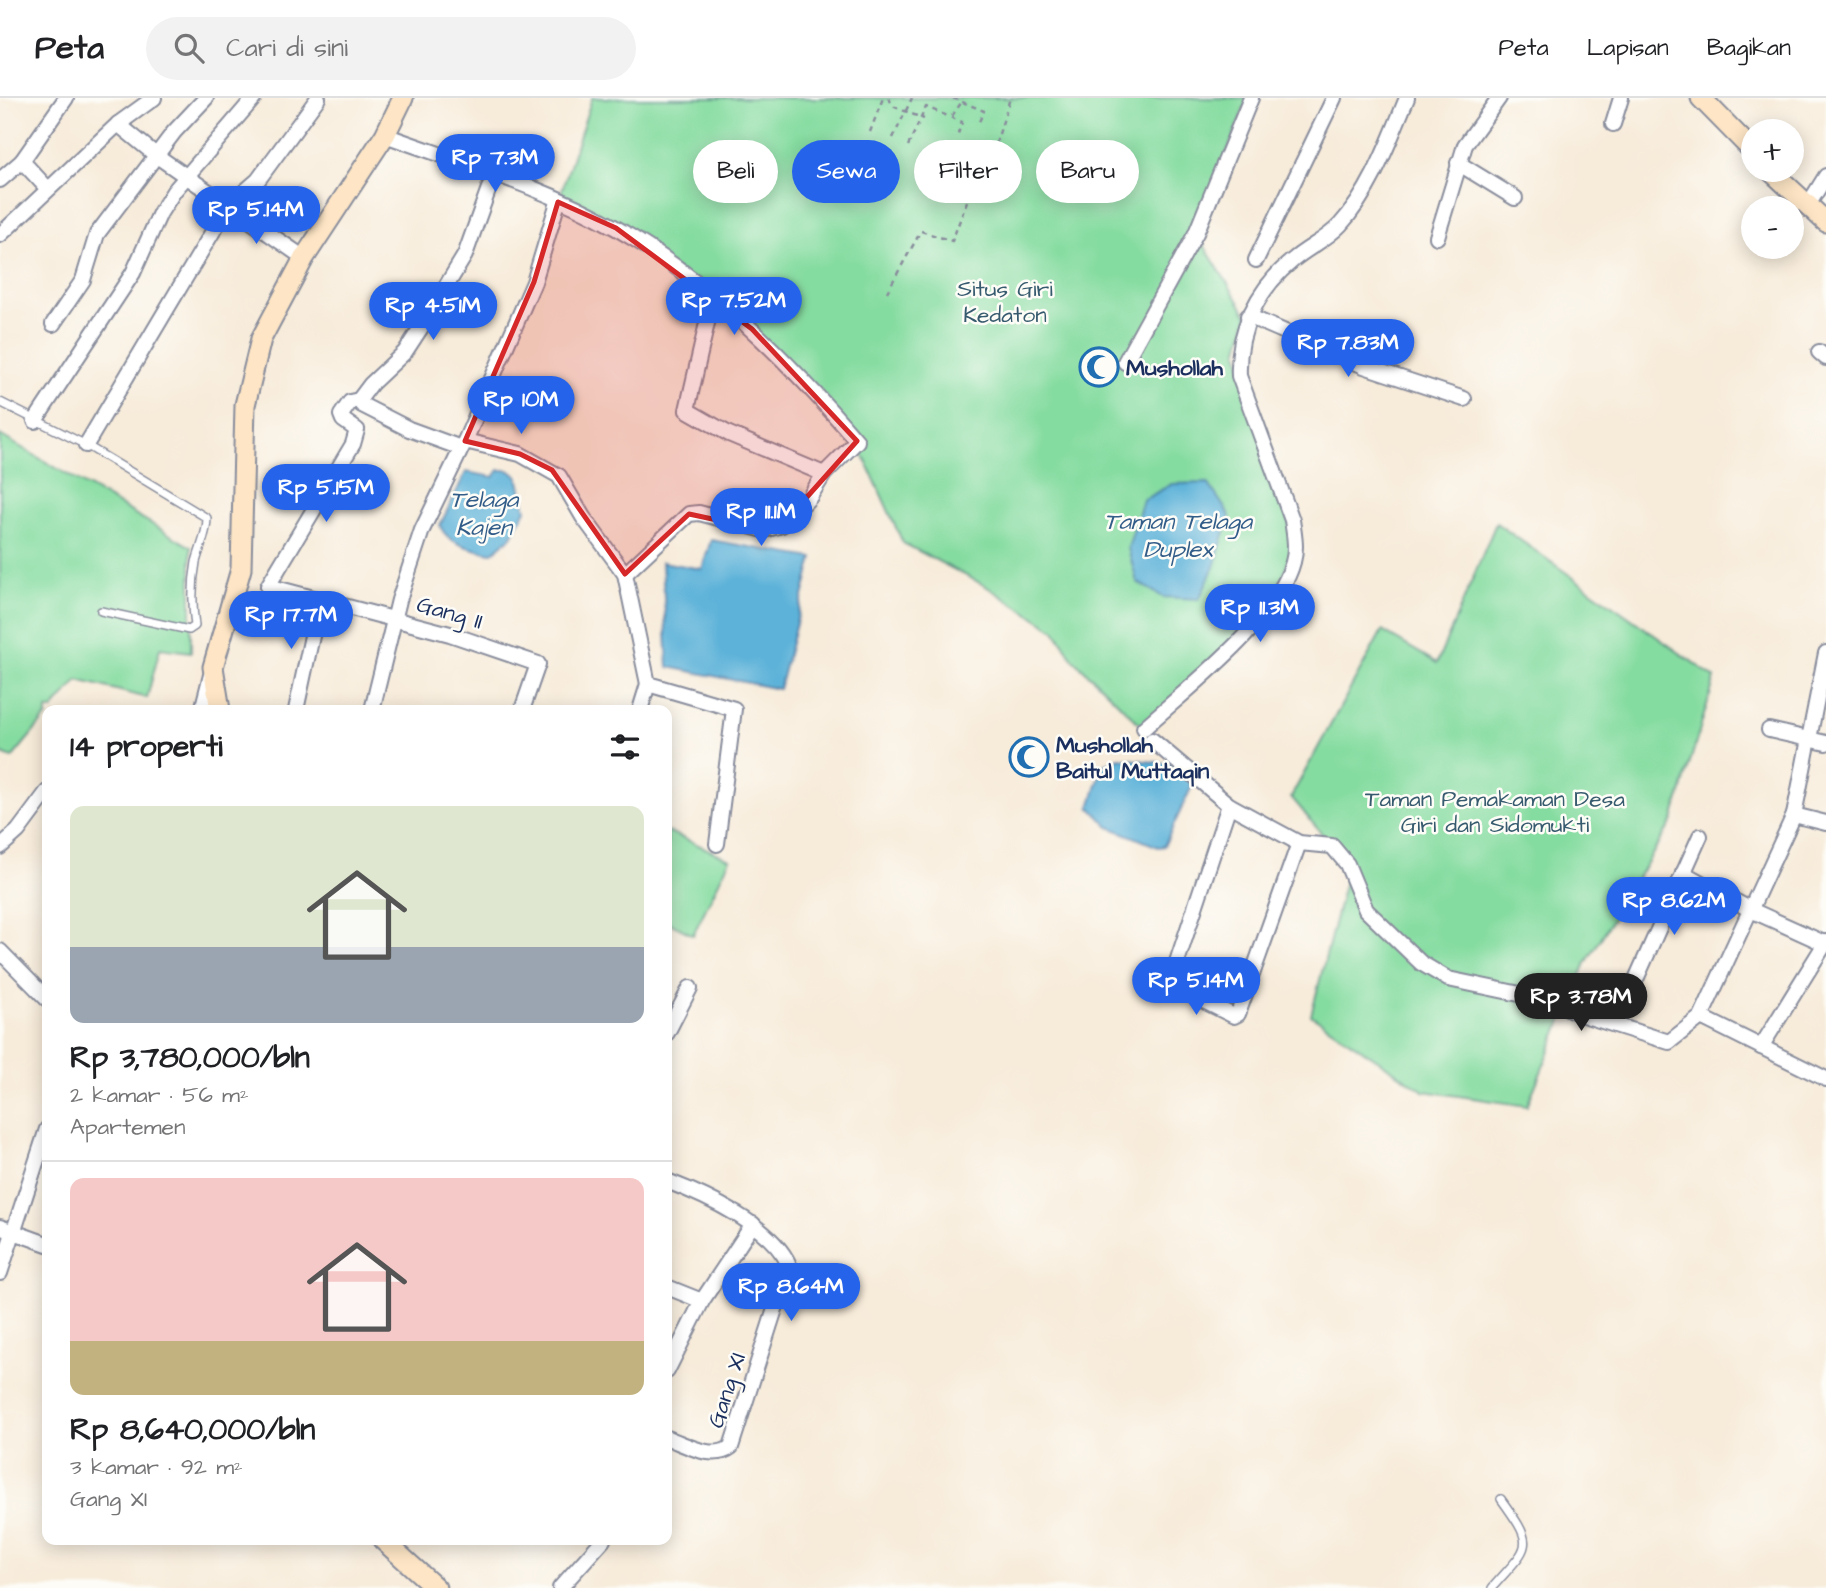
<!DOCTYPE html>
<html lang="id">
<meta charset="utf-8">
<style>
:root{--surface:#fff;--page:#f2f2f2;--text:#202124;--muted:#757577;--line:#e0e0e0;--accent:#2563eb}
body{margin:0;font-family:"Architects Daughter",sans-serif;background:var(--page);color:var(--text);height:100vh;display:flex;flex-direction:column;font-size:26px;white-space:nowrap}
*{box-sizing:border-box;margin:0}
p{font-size:23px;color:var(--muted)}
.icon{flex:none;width:38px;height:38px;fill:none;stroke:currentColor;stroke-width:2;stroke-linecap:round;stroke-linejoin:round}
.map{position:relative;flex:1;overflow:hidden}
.panel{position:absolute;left:42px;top:607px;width:630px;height:840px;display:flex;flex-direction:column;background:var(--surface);border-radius:14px;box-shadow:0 4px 18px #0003}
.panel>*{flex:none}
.top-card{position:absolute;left:693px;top:42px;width:665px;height:63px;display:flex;gap:14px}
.controls{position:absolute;left:1741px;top:21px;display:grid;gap:14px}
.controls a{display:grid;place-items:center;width:63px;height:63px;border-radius:50%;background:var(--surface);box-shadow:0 4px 18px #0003;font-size:35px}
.price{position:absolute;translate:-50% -60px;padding:0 16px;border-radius:24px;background:var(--accent);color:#fff;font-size:23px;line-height:46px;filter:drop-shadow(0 2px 4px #0008)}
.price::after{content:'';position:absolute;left:50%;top:42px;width:21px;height:16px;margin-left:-10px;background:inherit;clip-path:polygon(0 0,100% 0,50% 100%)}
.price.selected{background:#222;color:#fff}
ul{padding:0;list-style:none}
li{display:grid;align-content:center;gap:14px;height:371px;padding:0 28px}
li+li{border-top:2px solid var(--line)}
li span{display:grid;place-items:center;height:217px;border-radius:14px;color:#555}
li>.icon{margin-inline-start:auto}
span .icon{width:126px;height:126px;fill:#fffc;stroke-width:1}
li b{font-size:30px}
h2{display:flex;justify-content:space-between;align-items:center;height:84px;padding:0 28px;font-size:30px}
.tag{padding:0 24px;border-radius:32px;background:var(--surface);box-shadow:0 4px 18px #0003;font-size:24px;line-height:63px}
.tag.selected{background:var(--accent);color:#fff}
header{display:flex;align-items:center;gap:42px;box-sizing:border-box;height:98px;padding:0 35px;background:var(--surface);border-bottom:2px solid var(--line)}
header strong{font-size:33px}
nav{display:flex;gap:38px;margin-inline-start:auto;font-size:24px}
.search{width:490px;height:63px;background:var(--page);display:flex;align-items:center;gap:18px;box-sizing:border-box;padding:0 24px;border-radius:38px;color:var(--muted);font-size:26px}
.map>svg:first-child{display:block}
.green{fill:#85dca0;stroke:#50867f;stroke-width:2}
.water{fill:#5db2d9;stroke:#3c709c;stroke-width:2}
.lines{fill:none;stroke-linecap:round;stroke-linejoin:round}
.lane-casing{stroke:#898d9c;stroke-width:10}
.street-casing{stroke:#898d9c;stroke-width:18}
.secondary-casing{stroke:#898d9c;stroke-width:23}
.path{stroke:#898d9c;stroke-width:2.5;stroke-dasharray:5 5;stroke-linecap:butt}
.lane{stroke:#fff;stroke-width:7}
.street{stroke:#fff;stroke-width:14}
.secondary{stroke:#fde5c5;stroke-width:19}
.marked{fill:#d62828;fill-opacity:0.2;stroke:#d62828;stroke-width:5;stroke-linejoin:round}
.labels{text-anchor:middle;stroke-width:5;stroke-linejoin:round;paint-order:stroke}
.park-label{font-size:23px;fill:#365a6e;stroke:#fdfcf7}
.poi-label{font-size:23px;font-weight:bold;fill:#1b2f5e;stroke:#fdfcf7;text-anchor:start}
.street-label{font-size:23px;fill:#1b2f5e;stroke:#fdfcf7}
.water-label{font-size:24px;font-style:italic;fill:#325d89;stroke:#fdfcf7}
</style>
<header>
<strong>Peta</strong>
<div class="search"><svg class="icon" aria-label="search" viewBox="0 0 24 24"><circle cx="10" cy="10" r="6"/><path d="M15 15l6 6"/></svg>Cari di sini</div>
<nav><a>Peta</a><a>Lapisan</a><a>Bagikan</a></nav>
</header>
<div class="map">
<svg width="1826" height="1490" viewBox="0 0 1826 1490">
<rect width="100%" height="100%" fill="#fdfcf7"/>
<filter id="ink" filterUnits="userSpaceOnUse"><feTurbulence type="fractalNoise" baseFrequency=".0143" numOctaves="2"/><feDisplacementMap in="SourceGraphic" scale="14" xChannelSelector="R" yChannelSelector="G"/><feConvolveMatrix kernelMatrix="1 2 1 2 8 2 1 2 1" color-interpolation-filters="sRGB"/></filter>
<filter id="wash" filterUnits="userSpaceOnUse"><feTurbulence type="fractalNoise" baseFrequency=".00686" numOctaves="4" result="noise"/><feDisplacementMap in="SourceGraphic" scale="28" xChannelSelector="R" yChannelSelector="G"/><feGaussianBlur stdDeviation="1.57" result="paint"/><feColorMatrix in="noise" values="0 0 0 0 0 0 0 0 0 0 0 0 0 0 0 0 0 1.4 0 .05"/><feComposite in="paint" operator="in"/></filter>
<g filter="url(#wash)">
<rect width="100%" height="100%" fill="#f7ebd9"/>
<!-- green -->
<g class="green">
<polygon points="592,0 1248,0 1196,135 1248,218 1238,254 1295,444 1273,504 1144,630 1073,561 1055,532 984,487 903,445 857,343 752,231 676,171 558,104"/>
<polygon points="0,337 191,449 191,554 160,550 147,600 78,582 52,612 47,612 47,618 12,660 0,655"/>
<polygon points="1496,425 1715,580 1673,722 1586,865 1527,1008 1424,993 1311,917 1346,779 1347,766 1291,699 1382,533 1437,565"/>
<polygon points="667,733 730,761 693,837 667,824"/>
</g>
<!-- water -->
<g class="water">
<path d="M499,372H508L518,378L526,412L511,439L492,455C475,452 446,446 440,427L466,374L494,379Z"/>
<polygon points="1208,385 1230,418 1214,469 1199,501 1163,499 1137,484 1128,450 1143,402 1172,386"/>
<polygon points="711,442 813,460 779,591 668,569 662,464 702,471"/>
<polygon points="1119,660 1171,666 1190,682 1191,690 1164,748 1158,749 1109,729 1090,709 1103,668"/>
</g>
</g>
<g filter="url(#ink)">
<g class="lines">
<!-- lane casing -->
<g class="lane-casing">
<g id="lane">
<path d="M0,304L86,347L207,420C207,436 200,449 196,464C192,485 192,507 195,528L189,532L101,513"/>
<path d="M1492,1490C1530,1446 1537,1451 1501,1401"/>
</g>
</g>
<!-- street casing -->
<g class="street-casing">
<g id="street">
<polyline points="118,26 157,58 304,160"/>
<polyline points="1613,26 1621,0"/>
<path d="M385,37C462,65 545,89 616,130C709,183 788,262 857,343L824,376L809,400L782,427L764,432L699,415L689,416L625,476"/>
<polyline points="1458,65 1515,100"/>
<polyline points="0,82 22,63"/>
<polyline points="47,90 22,63 66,0"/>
<polyline points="1808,107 1826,78"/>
<polyline points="0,137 118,26 154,0"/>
<polyline points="1437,139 1465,47 1499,0"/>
<polyline points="1256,162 1334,0"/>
<polyline points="713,199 687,312 729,336 824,376"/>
<polyline points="1248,218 1364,268 1464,301"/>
<polyline points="53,226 83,182 97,136 174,34 206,0"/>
<polyline points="1819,254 1826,260"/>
<polyline points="1125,264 1196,135 1251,0"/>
<polyline points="359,302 350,304 341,317 343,322 357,332 353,346 268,488 450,536 538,566 522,612"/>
<polyline points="35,323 133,175 160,115 174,93 254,0"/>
<polyline points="465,343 534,184 558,104"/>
<polyline points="86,347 228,108 258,82 318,0"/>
<polyline points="461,350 409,331 362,307 359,302 371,286 405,254 422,228 465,157 489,90"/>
<polyline points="202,612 211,577"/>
<polyline points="296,612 320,501"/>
<polyline points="372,612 399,502 422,432 465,343 520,356 559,378 583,419 625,476 648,586 734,611 717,746"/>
<polyline points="640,612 648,586"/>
<path d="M1144,630C1188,590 1278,521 1293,464C1297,450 1294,436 1292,422L1239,278C1237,233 1257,191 1293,162C1307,150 1327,141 1340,127C1372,92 1389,43 1407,0"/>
<polyline points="1769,632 1826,645"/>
<polyline points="1152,642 1229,707 1299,745 1332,748 1347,766 1366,812 1421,865 1448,881 1553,903 1580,916 1669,944 1701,919 1794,717 1826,555"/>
<polyline points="1229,707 1171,882 1173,888 1234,918 1238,916 1299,745"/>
<polyline points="1794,717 1826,725"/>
<polyline points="0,749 18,733 47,694"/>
<polyline points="1683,775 1751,812 1826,846"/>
<polyline points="0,853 47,901"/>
<polyline points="1701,919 1826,981"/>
<polyline points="1616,926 1700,738"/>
<polyline points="667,935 690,890"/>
<polyline points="1761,949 1826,844"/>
<path d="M667,1083C706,1098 772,1128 789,1167L731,1349C713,1363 687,1347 667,1340"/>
<polyline points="0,1129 47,1146"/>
<polyline points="0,1175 47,1031"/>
<polyline points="667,1189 702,1203"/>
<polyline points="667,1273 702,1203 753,1126"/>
<polyline points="560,1490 603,1442"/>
</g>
</g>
<!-- secondary casing -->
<g class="secondary-casing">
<g id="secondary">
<polyline points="1701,0 1754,54"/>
<polyline points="1770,72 1826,124"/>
<polyline points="220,612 213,569 241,471 245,307 261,241 304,160 385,37 403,0"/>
<polyline points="383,1442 436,1490"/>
</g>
</g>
<!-- path -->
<g class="path">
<polyline points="888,0 895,9 924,21"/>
<polyline points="953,0 984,13 978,26"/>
<polyline points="952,18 961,5"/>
<polyline points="870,34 883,0"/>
<polyline points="893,40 912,0"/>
<polyline points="908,48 926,9 962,24 957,39"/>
<polyline points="887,194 921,133 952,143 972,90 991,62 1010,0"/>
</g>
<!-- lane -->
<use href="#lane" class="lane"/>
<!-- street -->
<use href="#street" class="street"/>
<!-- secondary -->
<use href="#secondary" class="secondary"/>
</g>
</g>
<!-- marked area -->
<path class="marked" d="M558,104L616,130L752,231L857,343L782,427L764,432L689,416L625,476L552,372L520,356L465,343L534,184Z"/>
<!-- icons -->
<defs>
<g id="mosque-ring" transform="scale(2.0125)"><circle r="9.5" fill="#fdfcf7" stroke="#1f6fb2" stroke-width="1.5"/><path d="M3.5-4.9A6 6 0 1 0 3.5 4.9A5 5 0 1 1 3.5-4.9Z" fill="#1f6fb2"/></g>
</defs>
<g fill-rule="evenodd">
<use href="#mosque-ring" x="1099" y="269"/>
<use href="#mosque-ring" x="1029" y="659"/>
</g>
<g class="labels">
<!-- park labels -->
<g class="park-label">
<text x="1005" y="198">Situs Giri<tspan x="1005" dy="26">Kedaton</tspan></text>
<text x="1495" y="708">Taman Pemakaman Desa<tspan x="1495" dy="26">Giri dan Sidomukti</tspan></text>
</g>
<!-- poi labels -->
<g class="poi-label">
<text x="1126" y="277">Mushollah</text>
<text x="1056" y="654">Mushollah<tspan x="1056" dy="26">Baitul Muttaqin</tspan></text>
</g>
<!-- street labels -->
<g class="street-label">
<text transform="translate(450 514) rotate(16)" y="8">Gang II</text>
<text transform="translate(726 1292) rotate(-72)" y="8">Gang XI</text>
</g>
<!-- water labels -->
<g class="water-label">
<text x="484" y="409">Telaga<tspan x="484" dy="28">Kajen</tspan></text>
<text x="1178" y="431">Taman Telaga<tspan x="1178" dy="28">Duplex</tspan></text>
</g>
</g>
</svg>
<div class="controls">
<a>+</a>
<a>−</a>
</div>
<b class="price" style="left:495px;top:96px">Rp 7.3M</b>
<b class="price" style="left:256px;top:148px">Rp 5.14M</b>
<b class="price" style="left:734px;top:239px">Rp 7.52M</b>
<b class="price" style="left:433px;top:244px">Rp 4.51M</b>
<b class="price" style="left:1348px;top:281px">Rp 7.83M</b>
<b class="price" style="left:521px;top:338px">Rp 10M</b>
<b class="price" style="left:326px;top:426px">Rp 5.15M</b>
<b class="price" style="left:761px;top:450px">Rp 11.1M</b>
<b class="price" style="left:1260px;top:546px">Rp 11.3M</b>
<b class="price" style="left:291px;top:553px">Rp 17.7M</b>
<b class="price" style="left:1674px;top:839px">Rp 8.62M</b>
<b class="price" style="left:1196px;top:919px">Rp 5.14M</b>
<b class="price selected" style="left:1581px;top:935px">Rp 3.78M</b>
<b class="price" style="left:791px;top:1225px">Rp 8.64M</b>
<div class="top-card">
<a class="tag">Beli</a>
<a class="tag selected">Sewa</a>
<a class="tag">Filter</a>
<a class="tag">Baru</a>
</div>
<section class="panel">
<h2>14 properti<svg class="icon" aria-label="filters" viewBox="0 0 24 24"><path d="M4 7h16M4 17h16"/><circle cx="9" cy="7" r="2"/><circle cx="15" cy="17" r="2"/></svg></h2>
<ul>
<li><span style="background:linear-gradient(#dfe7d0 65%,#9aa5b1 0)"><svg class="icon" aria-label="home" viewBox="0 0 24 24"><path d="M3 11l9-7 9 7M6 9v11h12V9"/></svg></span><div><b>Rp 3,780,000/bln</b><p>2 kamar · 56 m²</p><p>Apartemen</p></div></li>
<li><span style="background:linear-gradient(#f6c9c9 75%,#c2b280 0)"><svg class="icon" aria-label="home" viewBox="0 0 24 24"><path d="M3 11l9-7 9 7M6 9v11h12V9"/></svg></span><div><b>Rp 8,640,000/bln</b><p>3 kamar · 92 m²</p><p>Gang XI</p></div></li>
</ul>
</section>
</div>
